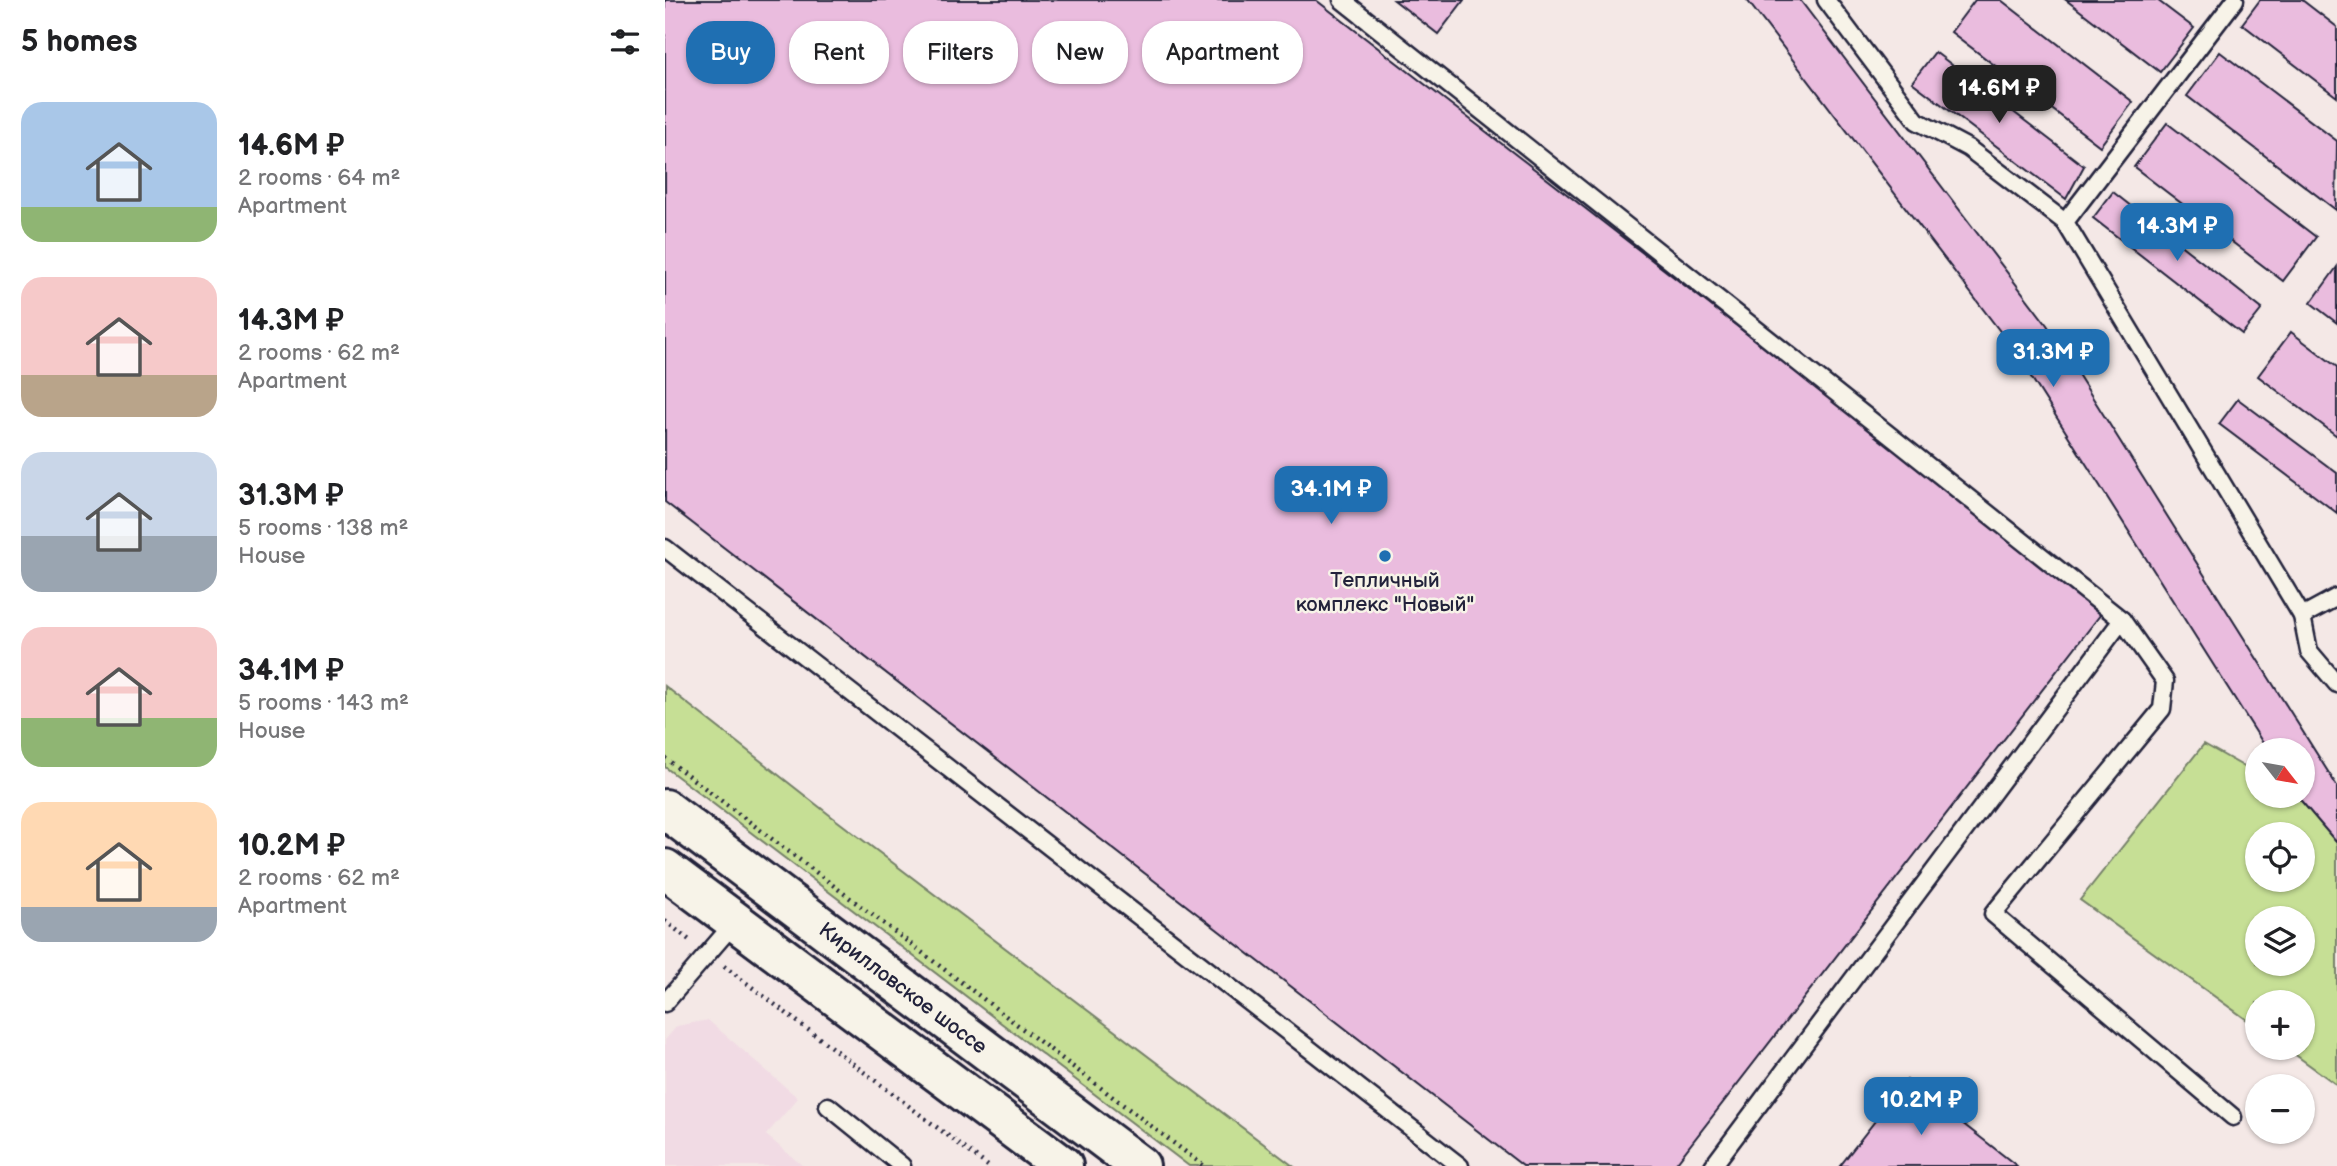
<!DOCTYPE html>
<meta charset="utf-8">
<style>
:root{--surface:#fff;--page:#f6f6f6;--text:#202124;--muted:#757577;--accent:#1f6fb2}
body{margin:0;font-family:"Balsamiq Sans",sans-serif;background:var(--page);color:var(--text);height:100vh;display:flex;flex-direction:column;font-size:26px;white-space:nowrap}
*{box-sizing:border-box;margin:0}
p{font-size:23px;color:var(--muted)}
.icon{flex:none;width:38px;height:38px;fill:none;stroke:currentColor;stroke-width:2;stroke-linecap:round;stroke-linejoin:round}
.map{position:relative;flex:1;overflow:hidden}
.details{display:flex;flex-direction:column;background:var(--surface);width:665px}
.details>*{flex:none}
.banner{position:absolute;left:21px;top:21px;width:665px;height:63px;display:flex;gap:14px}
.needle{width:46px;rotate:121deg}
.controls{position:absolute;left:1580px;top:738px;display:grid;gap:14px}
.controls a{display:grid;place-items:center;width:70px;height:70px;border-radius:50%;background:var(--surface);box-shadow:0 2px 5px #0004;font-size:35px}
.price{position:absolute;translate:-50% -60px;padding:0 16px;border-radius:14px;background:var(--accent);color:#fff;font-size:23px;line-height:46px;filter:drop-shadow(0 2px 4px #0008)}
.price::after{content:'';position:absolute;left:50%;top:42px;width:21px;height:16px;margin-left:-10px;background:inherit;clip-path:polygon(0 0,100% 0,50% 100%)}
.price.current{background:#222;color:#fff}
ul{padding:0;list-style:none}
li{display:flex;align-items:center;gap:21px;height:175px;padding:0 21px}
li span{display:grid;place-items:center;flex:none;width:196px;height:140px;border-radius:21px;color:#555}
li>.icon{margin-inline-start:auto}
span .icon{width:84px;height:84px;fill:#fffc;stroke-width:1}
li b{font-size:30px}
h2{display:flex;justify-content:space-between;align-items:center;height:84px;padding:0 21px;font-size:30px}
.chip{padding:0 24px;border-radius:28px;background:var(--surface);box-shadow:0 2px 5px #0004;font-size:24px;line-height:63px}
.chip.current{background:var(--accent);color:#fff}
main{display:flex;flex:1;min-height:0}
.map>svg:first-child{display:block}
.built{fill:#f1dbe4}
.green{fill:#c6df95;stroke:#748068;stroke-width:2;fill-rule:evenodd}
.building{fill:#eabcde;stroke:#22223b;stroke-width:2}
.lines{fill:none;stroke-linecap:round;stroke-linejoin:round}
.lane-casing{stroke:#22223b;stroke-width:21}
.primary-casing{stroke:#22223b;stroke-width:44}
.path{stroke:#22223b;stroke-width:4.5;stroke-dasharray:2 5;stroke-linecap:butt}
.lane{stroke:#f7f3e8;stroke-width:16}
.primary{stroke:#f7f3e8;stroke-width:38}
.poi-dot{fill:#1f6fb2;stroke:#f7f3e8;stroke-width:2.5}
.labels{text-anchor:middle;stroke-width:5;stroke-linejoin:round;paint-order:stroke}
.poi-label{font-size:21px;fill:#22223b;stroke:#f7f3e8}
.street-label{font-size:21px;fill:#22223b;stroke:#f7f3e8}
</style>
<main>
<section class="details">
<h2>5 homes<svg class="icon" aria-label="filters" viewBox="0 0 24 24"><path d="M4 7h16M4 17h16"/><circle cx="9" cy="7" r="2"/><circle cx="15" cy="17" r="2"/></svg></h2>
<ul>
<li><span style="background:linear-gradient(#a9c7e8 75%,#8fb573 0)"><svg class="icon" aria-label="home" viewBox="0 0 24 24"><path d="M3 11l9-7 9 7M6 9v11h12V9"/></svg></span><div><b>14.6M ₽</b><p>2 rooms · 64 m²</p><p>Apartment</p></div></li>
<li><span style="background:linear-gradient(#f6c9c9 70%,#b9a48a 0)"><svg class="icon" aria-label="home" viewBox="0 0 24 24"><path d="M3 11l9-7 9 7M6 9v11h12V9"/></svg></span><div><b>14.3M ₽</b><p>2 rooms · 62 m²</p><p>Apartment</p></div></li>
<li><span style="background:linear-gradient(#c9d6e8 60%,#9aa5b1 0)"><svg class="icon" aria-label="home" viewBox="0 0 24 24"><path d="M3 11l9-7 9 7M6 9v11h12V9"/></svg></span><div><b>31.3M ₽</b><p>5 rooms · 138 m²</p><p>House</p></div></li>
<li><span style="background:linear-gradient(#f6c9c9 65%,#8fb573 0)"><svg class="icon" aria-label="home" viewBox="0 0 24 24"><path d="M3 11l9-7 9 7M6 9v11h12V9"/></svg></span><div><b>34.1M ₽</b><p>5 rooms · 143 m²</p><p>House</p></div></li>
<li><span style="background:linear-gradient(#ffd9b3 75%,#9aa5b1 0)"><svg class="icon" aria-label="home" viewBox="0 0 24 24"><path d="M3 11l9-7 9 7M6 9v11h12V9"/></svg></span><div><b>10.2M ₽</b><p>2 rooms · 62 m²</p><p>Apartment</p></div></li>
</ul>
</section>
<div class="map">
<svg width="1672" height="1166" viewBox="0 0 1672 1166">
<rect width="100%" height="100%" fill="#f4e8e6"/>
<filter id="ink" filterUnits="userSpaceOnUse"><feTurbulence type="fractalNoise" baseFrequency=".0143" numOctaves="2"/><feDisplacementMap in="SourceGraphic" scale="14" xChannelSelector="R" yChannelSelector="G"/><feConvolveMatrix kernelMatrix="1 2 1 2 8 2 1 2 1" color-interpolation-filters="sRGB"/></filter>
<g filter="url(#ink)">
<!-- built -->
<polygon class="built" points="43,1020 133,1098 101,1135 138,1166 0,1166 0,1040 12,1026"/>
<!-- green -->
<g class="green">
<polygon points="0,686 166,816 628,1166 524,1166 0,767"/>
<path d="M1539,744L1592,774V796H1632L1672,843V1085L1621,1048H1638V1003H1592V1027L1415,900ZM1592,835H1638V880H1592ZM1592,919H1638V964H1592Z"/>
</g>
<!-- building -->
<g class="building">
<polygon points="0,0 651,0 1439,610 1009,1166 858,1166 0,502"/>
<polygon points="729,0 799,0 773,34"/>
<polygon points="1082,0 1135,0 1382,325 1672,786 1672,843 1632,796 1638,796 1638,751 1603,751 1347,347"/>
<polygon points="1310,0 1336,0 1468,102 1435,146 1286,32"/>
<polygon points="1401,0 1492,0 1529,28 1495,72"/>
<polygon points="1595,0 1637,0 1672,27 1672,97 1577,24"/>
<polygon points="1270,52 1419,166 1401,199 1247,82"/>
<polygon points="1555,52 1672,141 1671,210 1522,96"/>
<polygon points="1502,123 1651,237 1618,281 1469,167"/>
<polygon points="1448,192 1597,309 1577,334 1428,218"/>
<polygon points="1672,267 1672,323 1646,303"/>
<polygon points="1626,332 1672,367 1672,436 1593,376"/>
<polygon points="1573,399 1672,473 1672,513 1554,424"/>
<polygon points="1242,1080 1352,1166 1175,1166"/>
</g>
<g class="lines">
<!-- lane casing -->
<g class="lane-casing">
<g id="lane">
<polyline points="677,0 1457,620 1500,681 1497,709 1328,914 1568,1117"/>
<polyline points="1161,0 1252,121 1303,148 1400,222"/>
<polyline points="1570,0 1400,222 1637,616 1644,651 1672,684"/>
<polyline points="0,548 795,1166"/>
<polyline points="1637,616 1672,597"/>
<polyline points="0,1003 70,922"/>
<polyline points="163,1106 237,1166"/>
<polyline points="1048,1166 1457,620"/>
</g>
</g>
<!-- primary casing -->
<g class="primary-casing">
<g id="primary">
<path id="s1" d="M0,809L475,1166"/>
<polyline points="0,869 398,1166"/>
</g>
</g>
<!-- path -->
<g class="path">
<polyline points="0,758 539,1166"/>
<polyline points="0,921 27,942"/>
<polyline points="59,966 323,1166"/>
</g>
<!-- lane -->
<use href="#lane" class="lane"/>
<!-- primary -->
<use href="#primary" class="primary"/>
</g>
</g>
<!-- markers -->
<circle class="poi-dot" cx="720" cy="556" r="7"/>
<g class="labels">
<!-- poi labels -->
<g class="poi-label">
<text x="720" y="587">Тепличный<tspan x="720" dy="24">комплекс "Новый"</tspan></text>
</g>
<!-- street labels -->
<g class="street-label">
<text dy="7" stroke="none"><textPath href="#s1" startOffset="298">Кирилловское шоссе</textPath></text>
</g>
</g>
</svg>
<div class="controls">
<a><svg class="needle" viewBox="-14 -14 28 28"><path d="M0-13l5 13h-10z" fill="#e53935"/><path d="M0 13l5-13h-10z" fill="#757577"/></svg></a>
<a><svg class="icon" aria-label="locate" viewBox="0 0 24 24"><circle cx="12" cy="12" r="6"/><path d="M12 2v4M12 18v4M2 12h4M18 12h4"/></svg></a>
<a><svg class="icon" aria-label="layers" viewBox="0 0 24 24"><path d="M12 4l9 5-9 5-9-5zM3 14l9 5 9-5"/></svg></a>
<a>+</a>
<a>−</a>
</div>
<b class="price current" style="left:1334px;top:125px">14.6M ₽</b>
<b class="price" style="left:1512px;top:263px">14.3M ₽</b>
<b class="price" style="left:1388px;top:389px">31.3M ₽</b>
<b class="price" style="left:666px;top:526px">34.1M ₽</b>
<b class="price" style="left:1256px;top:1137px">10.2M ₽</b>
<div class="banner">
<a class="chip current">Buy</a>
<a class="chip">Rent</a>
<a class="chip">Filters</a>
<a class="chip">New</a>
<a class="chip">Apartment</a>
</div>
</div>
</main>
